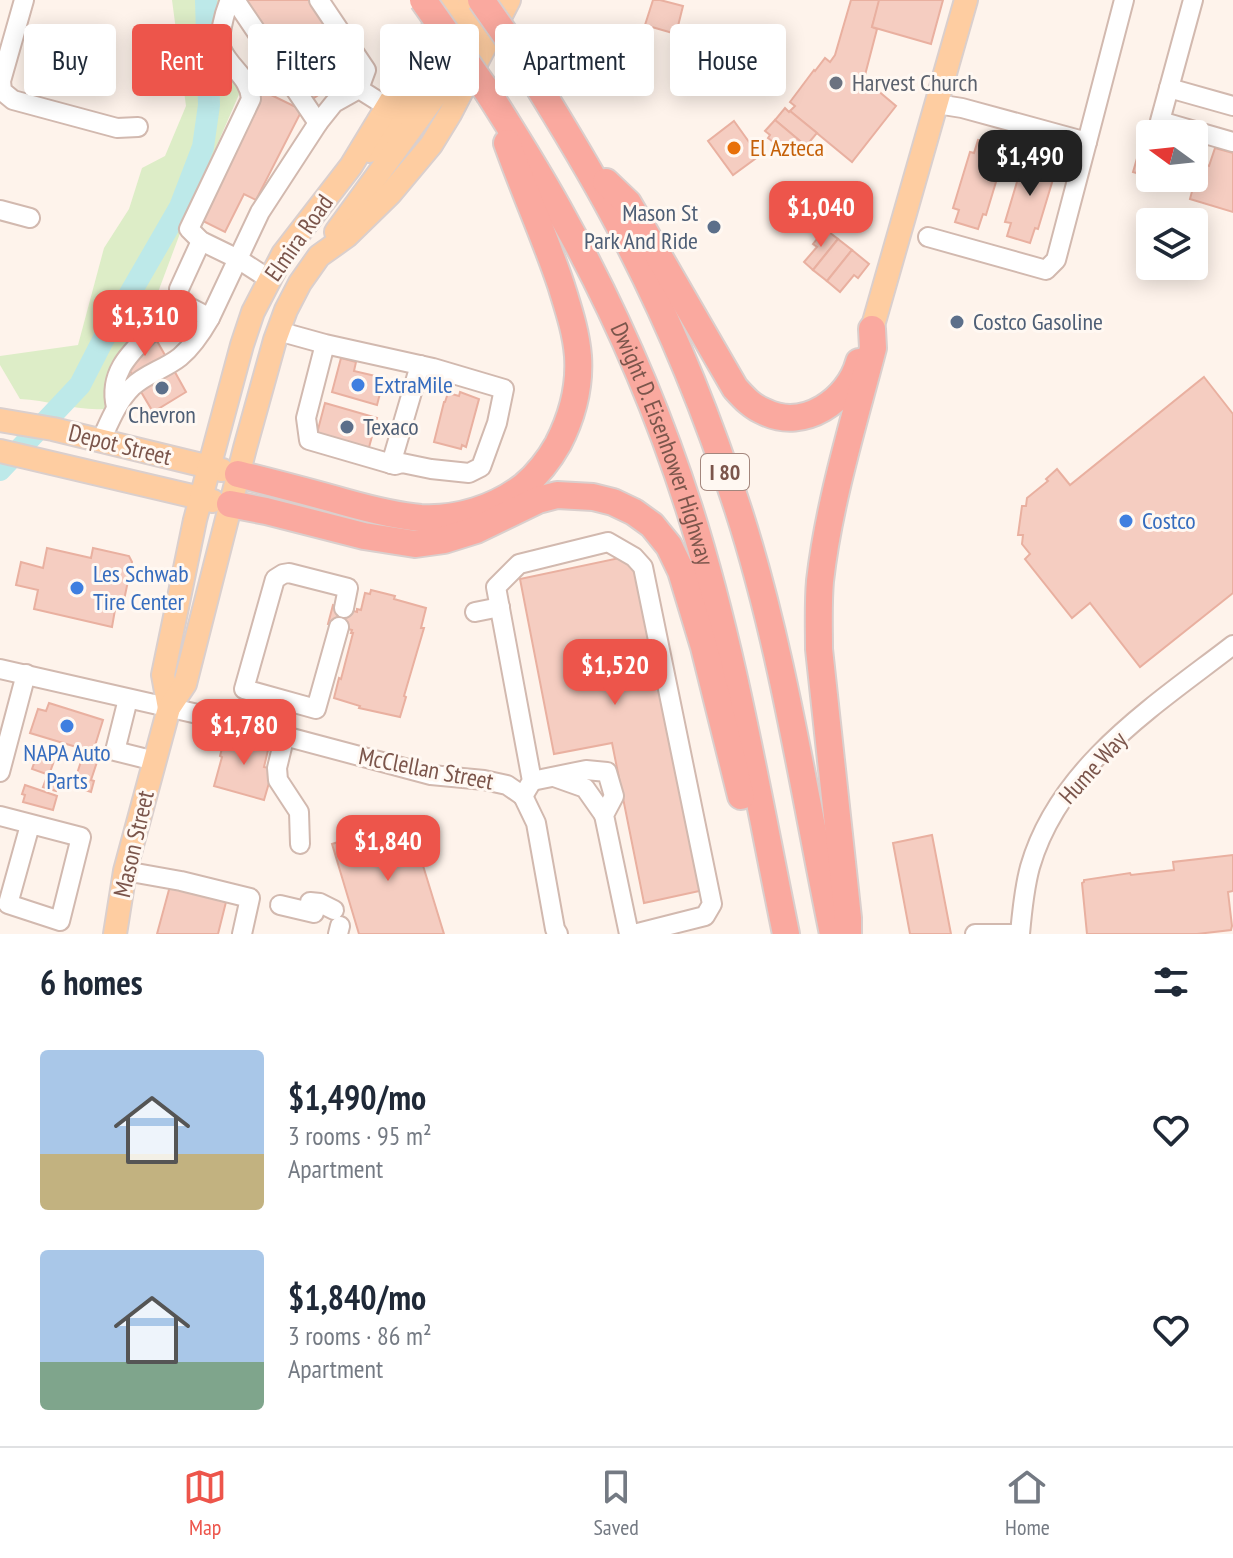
<!DOCTYPE html>
<meta charset="utf-8">
<style>
:root{--surface:#fff;--page:#f6f6f7;--text:#1f2937;--muted:#747a83;--line:#e0e1e3;--accent:#ed554b}
body{margin:0;font-family:"PT Sans Narrow",sans-serif;background:var(--page);color:var(--text);height:100vh;display:flex;flex-direction:column;font-size:30px;white-space:nowrap}
*{box-sizing:border-box;margin:0}
p{font-size:26px;color:var(--muted)}
.icon{flex:none;width:44px;height:44px;fill:none;stroke:currentColor;stroke-width:2;stroke-linecap:round;stroke-linejoin:round}
.map{position:relative;height:934px;overflow:hidden}
.sheet{display:flex;flex-direction:column;background:var(--surface);flex:1}
.sheet>*{flex:none}
.banner{position:absolute;left:24px;top:24px;width:800px;height:72px;display:flex;gap:16px}
.needle{width:52px;rotate:285deg}
.fabs{position:absolute;left:1136px;top:120px;display:grid;gap:16px}
.fabs a{display:grid;place-items:center;width:72px;height:72px;border-radius:8px;background:var(--surface);box-shadow:0 4px 20px #0003;font-size:40px}
.price{position:absolute;translate:-50% -68px;padding:0 18px;border-radius:16px;background:var(--accent);color:#fff;font-size:26px;line-height:52px;filter:drop-shadow(0 2px 4px #0008)}
.price::after{content:'';position:absolute;left:50%;top:48px;width:24px;height:18px;margin-left:-12px;background:inherit;clip-path:polygon(0 0,100% 0,50% 100%)}
.price.current{background:#222;color:#fff}
ul{padding:0;list-style:none}
li{display:flex;align-items:center;gap:24px;height:200px;padding:0 40px}
li span{display:grid;place-items:center;flex:none;width:224px;height:160px;border-radius:8px;color:#555}
li>.icon{margin-inline-start:auto}
span .icon{width:96px;height:96px;fill:#fffc;stroke-width:1}
li b{font-size:34px}
h2{display:flex;justify-content:space-between;align-items:center;height:96px;padding:0 40px;font-size:34px}
.chip{padding:0 28px;border-radius:8px;background:var(--surface);box-shadow:0 4px 20px #0003;font-size:28px;line-height:72px}
.chip.current{background:var(--accent);color:#fff}
.tab-bar{display:flex;justify-content:space-around;align-items:center;height:112px;border-top:2px solid var(--line);background:var(--surface);font-size:22px;color:var(--muted)}
.tab-bar a{display:grid;justify-items:center;gap:4px}
.tab-bar .current{color:var(--accent)}
.map>svg:first-child{display:block}
.green{fill:#ddedc7}
.lines{fill:none;stroke-linecap:round;stroke-linejoin:round}
.river{stroke:#bde9e9;stroke-width:22}
.building{fill:#f5cdc1;stroke:#e9b0a0;stroke-width:2}
.minor-casing{stroke:#d2b9af;stroke-width:22}
.major-casing{stroke:#dacfcd;stroke-width:26}
.highway-casing{stroke:#dacfcd;stroke-width:30}
.minor{stroke:#fff;stroke-width:18}
.major{stroke:#fecda1;stroke-width:22}
.highway{stroke:#faa99f;stroke-width:26}
.highway-bridge-casing{stroke:#dacfcd;stroke-width:30;stroke-linecap:butt}
.highway-bridge{stroke:#faa99f;stroke-width:26}
.worship-dot{fill:#6b7280;stroke:#fff8f2;stroke-width:3}
.food-dot{fill:#e8710a;stroke:#fff8f2;stroke-width:3}
.service-dot{fill:#5c6f8a;stroke:#fff8f2;stroke-width:3}
.shop-dot{fill:#3f7fe0;stroke:#fff8f2;stroke-width:3}
.labels{text-anchor:middle;stroke-width:6;stroke-linejoin:round;paint-order:stroke}
.shield{fill:#fff8f2;stroke:#a3867d;stroke-width:2}
.shield-label{font-size:22px;font-weight:bold;fill:#7b554b}
.worship-label{font-size:24px;fill:#5b616d;stroke:#fff8f2;text-anchor:start}
.food-label{font-size:24px;fill:#c56008;stroke:#fff8f2;text-anchor:start}
.service-label{font-size:24px;fill:#4e5e75;stroke:#fff8f2;text-anchor:start}
.street-label{font-size:24px;fill:#7b554b;stroke:#fff8f2}
.shop-label{font-size:24px;fill:#366cbe;stroke:#fff8f2;text-anchor:start}
</style>
<div class="map">
<svg width="1233" height="934" viewBox="0 0 1233 934">
<rect width="100%" height="100%" fill="#fef3eb"/>
<!-- green -->
<path class="green" d="M172,0H222L221,60L240,92L188,212L142,335L118,357L104,409C77,411 48,400 20,399L0,365V356L78,345L104,248L129,209L142,168L165,156L186,106Z"/>
<g class="lines">
<!-- river -->
<polyline class="river" points="0,470 80,385 102,342 180,207 203,147 209,105 206,0"/>
</g>
<!-- building -->
<g class="building">
<polygon points="241,0 310,0 357,68 311,100"/>
<polygon points="653,0 660,0 683,6 676,34 645,25"/>
<polygon points="851,0 880,0 872,27 877,29 864,79 896,106 852,162 790,111 795,106 790,102 814,70 815,71 825,58 830,62 835,55"/>
<polygon points="879,0 943,0 931,44 872,27"/>
<polygon points="263,91 302,110 256,200 244,194 225,232 199,219"/>
<polygon points="785,108 789,112 790,111 817,133 806,146 775,120"/>
<polygon points="775,120 806,146 795,158 768,138 770,135 765,131"/>
<polygon points="734,121 759,156 733,175 708,141"/>
<polygon points="978,140 1001,147 997,161 1002,162 986,215 983,214 978,229 955,222 959,210 953,208 970,152 974,153"/>
<polygon points="1194,146 1206,149 1201,163 1209,166 1215,148 1233,153 1233,212 1190,199 1196,176 1194,175"/>
<polygon points="1140,148 1150,151 1150,177 1133,172"/>
<polygon points="1030,154 1054,160 1049,175 1054,176 1038,229 1035,228 1030,243 1007,236 1011,223 1005,222 1022,165 1026,167"/>
<polygon points="825,229 838,239 813,270 804,262 817,247 813,244"/>
<polygon points="838,239 852,250 827,281 813,270"/>
<polygon points="852,250 869,264 858,278 854,275 840,292 827,281"/>
<polygon points="167,309 178,319 161,339 150,329"/>
<polygon points="157,341 166,357 133,376 125,363 132,355"/>
<polygon points="341,358 356,362 354,371 384,378 377,405 332,392"/>
<polygon points="171,365 186,392 153,412 137,385"/>
<polygon points="1204,377 1233,414 1233,593 1140,667 1090,603 1072,618 1025,559 1030,554 1022,544 1023,535 1018,535 1022,506 1026,506 1027,498 1048,481 1046,479 1057,469 1070,485"/>
<polygon points="460,392 479,399 466,447 462,445 461,449 434,442 444,402 445,402 448,393 459,396"/>
<polygon points="325,403 377,418 368,451 316,437"/>
<polygon points="47,548 91,558 93,548 129,556 132,562 123,605 116,604 112,627 34,609 38,590 16,585 21,562 43,568"/>
<polygon points="624,557 639,569 704,890 644,903 612,743 554,754 520,579"/>
<polygon points="371,590 395,596 394,599 426,608 421,628 424,628 404,696 406,697 400,717 359,708 360,706 334,698 339,678 341,679 353,633 351,633 352,630 328,624 333,605 357,612 357,609 361,610 365,593 370,594"/>
<polygon points="49,703 103,720 93,752 30,733 38,709 46,711"/>
<polygon points="226,733 269,746 264,767 273,769 264,800 214,786 222,757 220,756"/>
<polygon points="85,749 100,753 91,780 94,781 91,792 73,786"/>
<polygon points="37,755 54,761 49,775 32,769"/>
<polygon points="46,779 59,783 56,791 43,787"/>
<polygon points="25,785 57,796 53,810 23,802 25,795 22,794"/>
<polygon points="409,820 444,934 359,934 332,844"/>
<polygon points="932,835 951,934 910,934 893,843"/>
<polygon points="1233,855 1233,891 1228,892 1232,926 1231,930 1197,934 1087,934 1082,883 1084,882 1084,880 1130,873 1131,875 1174,870 1173,862"/>
<polygon points="170,886 226,902 218,934 157,934"/>
</g>
<g class="lines">
<!-- minor casing -->
<g class="minor-casing">
<g id="minor">
<polyline points="24,0 1,81 2,91 13,100 117,128 138,127"/>
<path d="M230,0C225,11 217,39 222,50C230,68 250,78 251,99L189,229L201,241L238,259L269,279"/>
<polyline points="235,0 318,123"/>
<polyline points="319,0 366,70 359,89"/>
<polyline points="1193,0 1160,121 1233,142"/>
<polyline points="1169,88 1233,106"/>
<polyline points="937,104 962,108 1087,142 1124,0"/>
<polyline points="0,210 30,218"/>
<polyline points="928,237 1046,270 1056,260 1087,142"/>
<polyline points="179,289 201,241"/>
<polyline points="170,313 176,307 189,307 210,318"/>
<polyline points="278,331 325,344 306,418 309,440 395,465 402,463 431,469 469,473 481,467 497,423 504,389 433,368 325,344"/>
<path d="M116,407C108,373 130,353 152,331"/>
<path d="M101,440C110,421 117,402 132,387C145,374 165,369 180,357C192,347 202,332 210,318L260,212L318,123L334,103L359,89L386,106"/>
<polyline points="391,464 420,365"/>
<polyline points="475,612 500,607"/>
<polyline points="339,627 316,709 244,689 275,579 283,574 289,573 348,588 344,608"/>
<polyline points="0,669 224,720 431,775 484,780 507,785 523,796"/>
<polyline points="128,699 115,751 155,761"/>
<polyline points="285,735 277,768 278,780 299,812 300,844"/>
<polyline points="0,772 26,674"/>
<polyline points="554,777 585,788 604,815"/>
<polyline points="532,781 586,770 607,772 614,796 604,815 629,934"/>
<polyline points="523,796 532,781 496,587 519,564 608,542 634,557 643,567 712,904 705,916 634,934"/>
<polyline points="523,796 536,823 555,929 558,934"/>
<polyline points="0,816 81,837 60,921 8,904 30,825"/>
<polyline points="125,871 181,881 250,898 242,934"/>
<polyline points="310,902 320,903 334,910"/>
<polyline points="280,905 314,913"/>
<polyline points="338,934 340,926"/>
<polyline points="975,934 1015,934"/>
<path d="M1020,934C1022,911 1024,889 1030,867C1059,766 1154,706 1233,645"/>
</g>
</g>
<!-- major casing -->
<g class="major-casing">
<g id="major">
<path d="M370,151C411,118 446,46 472,0"/>
<polyline points="336,232 446,81 492,0"/>
<polyline points="872,329 966,0"/>
<polyline points="0,420 53,429 222,470"/>
<polyline points="0,451 213,501"/>
<polyline points="169,708 163,675 195,520 242,345 253,312 283,254 351,166 419,54 448,0"/>
<polyline points="115,934 125,871 169,708 185,684 245,448 275,340 286,310 300,283 319,256 347,236 390,194 431,145 450,114 509,0"/>
</g>
</g>
<!-- highway casing -->
<g class="highway-casing">
<g id="highway">
<path d="M514,47C548,102 583,157 613,214C664,308 705,407 738,509C782,645 804,793 833,934"/>
<path id="s1" d="M489,94C515,135 541,176 564,219C615,311 657,408 689,508C733,647 757,792 786,934"/>
<path d="M606,182L628,203L735,388C744,398 752,407 765,412C804,431 849,400 859,362"/>
<path d="M238,474C274,483 309,492 344,502C369,509 395,516 421,518C458,520 495,508 524,486C538,474 549,460 558,444C572,417 580,386 578,356C576,331 568,308 561,285C545,237 524,191 507,143"/>
<polyline points="230,504 266,511 364,536 415,544 444,540 476,530 538,500 557,495 593,497 613,502 634,512 652,525 669,546 681,571 704,647 741,796"/>
<path d="M848,934V918L819,649C819,627 818,604 820,581C829,502 853,425 873,348L872,329"/>
</g>
</g>
<!-- minor -->
<use href="#minor" class="minor"/>
<!-- major -->
<use href="#major" class="major"/>
<!-- highway -->
<use href="#highway" class="highway"/>
<!-- highway-bridge casing -->
<g class="highway-bridge-casing">
<g id="highway-bridge">
<polyline points="423,0 489,94"/>
<polyline points="481,0 514,47"/>
</g>
</g>
<!-- highway-bridge -->
<use href="#highway-bridge" class="highway-bridge"/>
</g>
<!-- markers -->
<circle class="worship-dot" cx="836" cy="83" r="8"/>
<circle class="food-dot" cx="734" cy="148" r="8"/>
<g class="service-dot">
<circle cx="714" cy="227" r="8"/>
<circle cx="957" cy="322" r="8"/>
<circle cx="162" cy="388" r="8"/>
<circle cx="347" cy="427" r="8"/>
</g>
<g class="shop-dot">
<circle cx="358" cy="385" r="8"/>
<circle cx="1126" cy="521" r="8"/>
<circle cx="77" cy="588" r="8"/>
<circle cx="67" cy="726" r="8"/>
</g>
<g class="labels">
<!-- shield labels -->
<rect class="shield" x="701" y="454" width="48" height="36" rx="6"/>
<g class="shield-label">
<text x="725" y="480">I 80</text>
</g>
<!-- worship labels -->
<g class="worship-label">
<text x="852" y="91">Harvest Church</text>
</g>
<!-- food labels -->
<g class="food-label">
<text x="750" y="156">El Azteca</text>
</g>
<!-- service labels -->
<g class="service-label">
<text x="698" y="221" text-anchor="end">Mason St<tspan x="698" dy="28">Park And Ride</tspan></text>
<text x="973" y="330">Costco Gasoline</text>
<text x="162" y="423" text-anchor="middle">Chevron</text>
<text x="363" y="435">Texaco</text>
</g>
<!-- street labels -->
<g class="street-label">
<text transform="translate(299 238) rotate(-55)" y="8">Elmira Road</text>
<text transform="translate(120 445) rotate(14)" y="8">Depot Street</text>
<text dy="8" stroke="none"><textPath href="#s1" startOffset="392">Dwight D. Eisenhower Highway</textPath></text>
<text transform="translate(1093 768) rotate(-48)" y="8">Hume Way</text>
<text transform="translate(426 769) rotate(11)" y="8">McClellan Street</text>
<text transform="translate(134 844) rotate(-77)" y="8">Mason Street</text>
</g>
<!-- shop labels -->
<g class="shop-label">
<text x="374" y="393">ExtraMile</text>
<text x="1142" y="529">Costco</text>
<text x="93" y="582">Les Schwab<tspan x="93" dy="28">Tire Center</tspan></text>
<text x="67" y="761" text-anchor="middle">NAPA Auto<tspan x="67" dy="28">Parts</tspan></text>
</g>
</g>
</svg>
<div class="fabs">
<a><svg class="needle" viewBox="-14 -14 28 28"><path d="M0-13l5 13h-10z" fill="#e53935"/><path d="M0 13l5-13h-10z" fill="#747a83"/></svg></a>
<a><svg class="icon" aria-label="layers" viewBox="0 0 24 24"><path d="M12 4l9 5-9 5-9-5zM3 14l9 5 9-5"/></svg></a>
</div>
<b class="price current" style="left:1030px;top:198px">$1,490</b>
<b class="price" style="left:821px;top:249px">$1,040</b>
<b class="price" style="left:145px;top:358px">$1,310</b>
<b class="price" style="left:615px;top:707px">$1,520</b>
<b class="price" style="left:244px;top:767px">$1,780</b>
<b class="price" style="left:388px;top:883px">$1,840</b>
<div class="banner">
<a class="chip">Buy</a>
<a class="chip current">Rent</a>
<a class="chip">Filters</a>
<a class="chip">New</a>
<a class="chip">Apartment</a>
<a class="chip">House</a>
</div>
</div>
<section class="sheet">
<h2>6 homes<svg class="icon" aria-label="filters" viewBox="0 0 24 24"><path d="M4 7h16M4 17h16"/><circle cx="9" cy="7" r="2"/><circle cx="15" cy="17" r="2"/></svg></h2>
<ul>
<li><span style="background:linear-gradient(#a9c7e8 65%,#c2b280 0)"><svg class="icon" aria-label="home" viewBox="0 0 24 24"><path d="M3 11l9-7 9 7M6 9v11h12V9"/></svg></span><div><b>$1,490/mo</b><p>3 rooms · 95 m²</p><p>Apartment</p></div><svg class="icon" aria-label="heart" viewBox="0 0 24 24"><path d="M12 20l-8-8c-3-5 5-10 8-4 3-6 11-1 8 4z"/></svg></li>
<li><span style="background:linear-gradient(#a9c7e8 70%,#7fa58c 0)"><svg class="icon" aria-label="home" viewBox="0 0 24 24"><path d="M3 11l9-7 9 7M6 9v11h12V9"/></svg></span><div><b>$1,840/mo</b><p>3 rooms · 86 m²</p><p>Apartment</p></div><svg class="icon" aria-label="heart" viewBox="0 0 24 24"><path d="M12 20l-8-8c-3-5 5-10 8-4 3-6 11-1 8 4z"/></svg></li>
</ul>
</section>
<nav class="tab-bar">
<a class="current"><svg class="icon" aria-label="map" viewBox="0 0 24 24"><path d="M3 6l6-2 6 2 6-2v14l-6 2-6-2-6 2zM9 4v14M15 6v14"/></svg>Map</a>
<a><svg class="icon" aria-label="saved" viewBox="0 0 24 24"><path d="M7 4h10v16l-5-4-5 4z"/></svg>Saved</a>
<a><svg class="icon" aria-label="home" viewBox="0 0 24 24"><path d="M3 11l9-7 9 7M6 9v11h12V9"/></svg>Home</a>
</nav>
